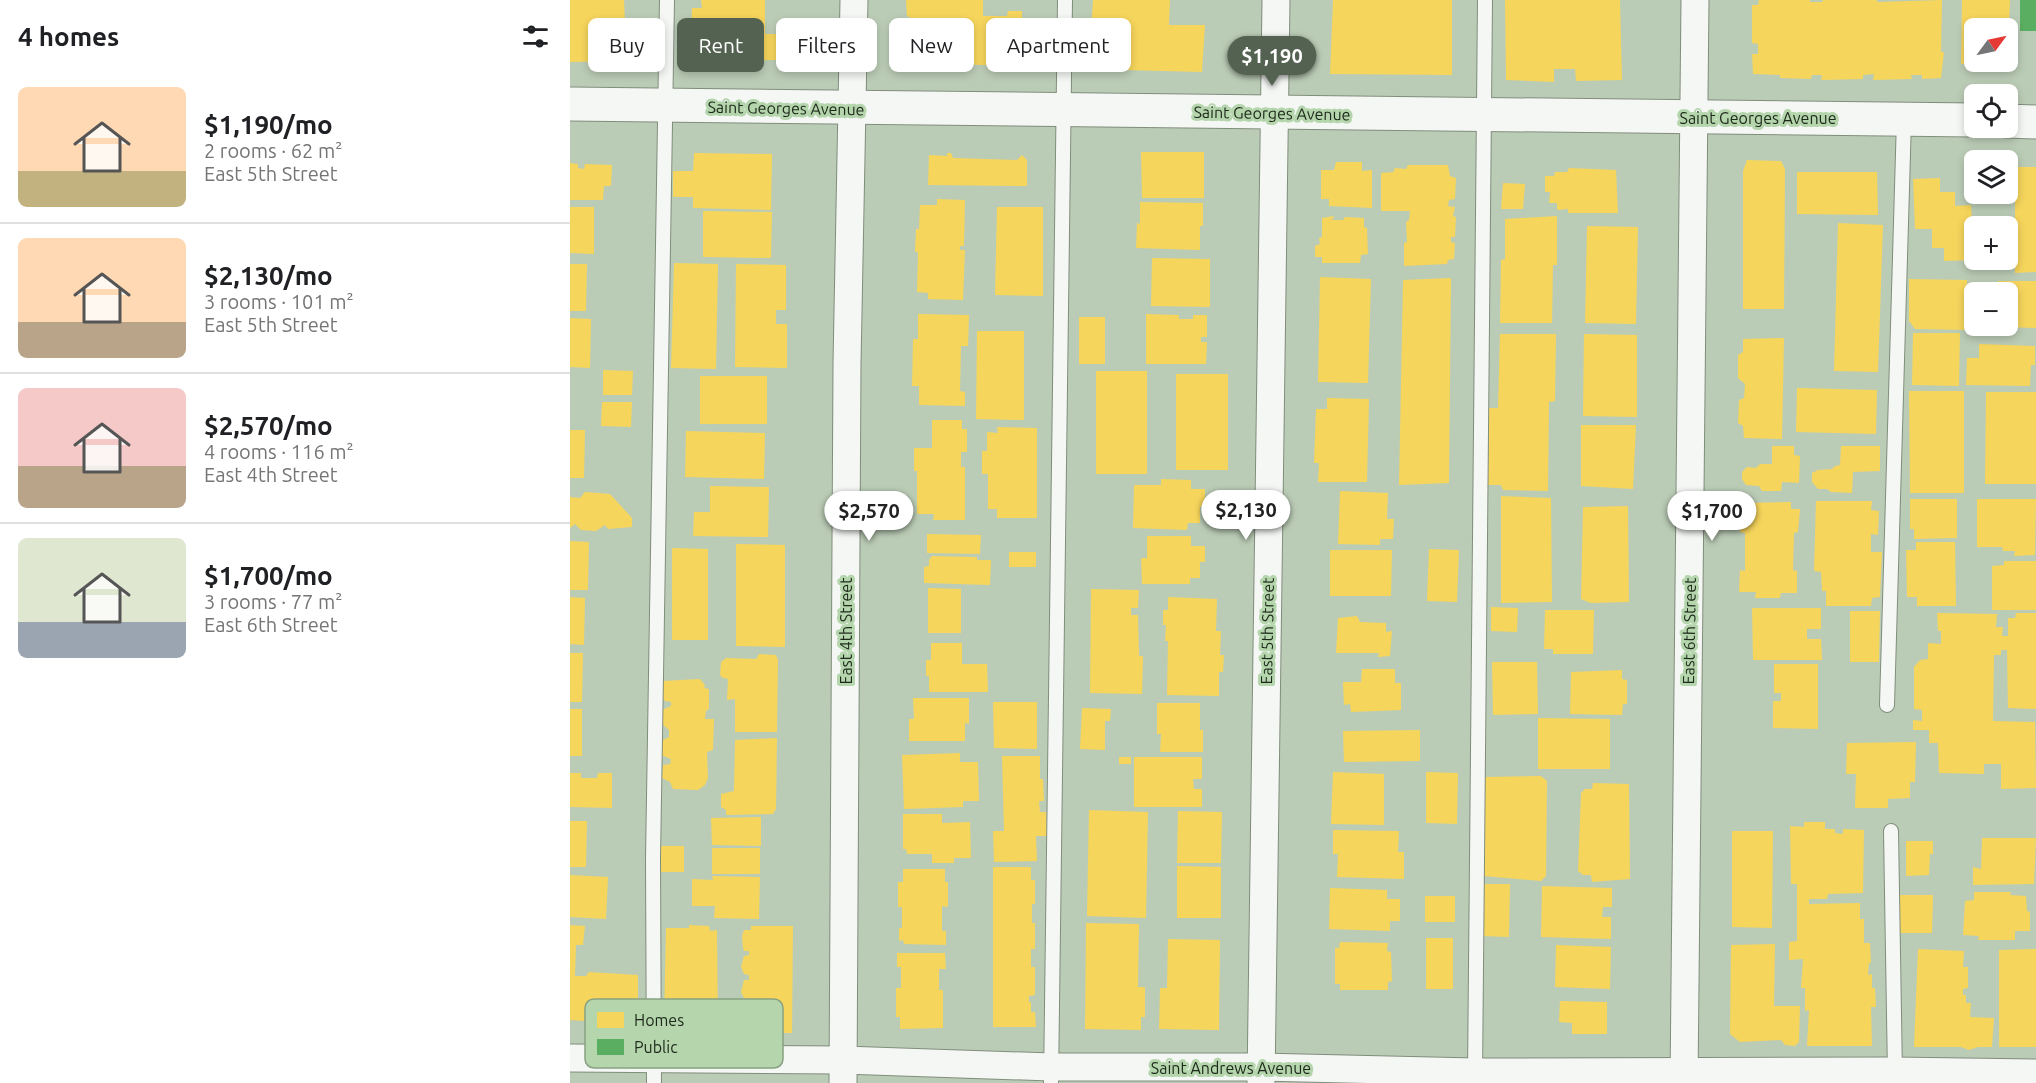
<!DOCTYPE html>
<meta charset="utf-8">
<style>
:root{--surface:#fff;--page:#f6f6f6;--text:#202124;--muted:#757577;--line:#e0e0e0;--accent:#546251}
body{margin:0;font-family:Ubuntu,sans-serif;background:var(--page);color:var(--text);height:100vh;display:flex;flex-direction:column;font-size:22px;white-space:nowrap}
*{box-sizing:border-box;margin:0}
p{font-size:20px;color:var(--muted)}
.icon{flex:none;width:33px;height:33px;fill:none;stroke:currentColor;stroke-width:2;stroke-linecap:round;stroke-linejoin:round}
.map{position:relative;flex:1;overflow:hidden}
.sheet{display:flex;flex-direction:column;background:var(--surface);width:570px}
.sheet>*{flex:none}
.top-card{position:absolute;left:18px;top:18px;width:570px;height:54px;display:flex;gap:12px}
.needle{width:39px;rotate:57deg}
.controls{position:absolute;left:1394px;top:18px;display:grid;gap:12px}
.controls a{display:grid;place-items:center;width:54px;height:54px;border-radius:9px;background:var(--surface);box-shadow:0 3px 9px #0003;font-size:30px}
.price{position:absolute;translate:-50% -51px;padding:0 14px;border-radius:21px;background:#fff;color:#222;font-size:20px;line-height:39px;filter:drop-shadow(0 2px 3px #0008)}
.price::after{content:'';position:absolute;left:50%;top:36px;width:18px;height:14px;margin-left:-9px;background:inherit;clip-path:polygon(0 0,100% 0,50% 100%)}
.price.active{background:var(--accent);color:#fff}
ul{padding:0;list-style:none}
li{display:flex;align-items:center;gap:18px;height:150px;padding:0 18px}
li+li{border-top:2px solid var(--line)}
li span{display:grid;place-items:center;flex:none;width:168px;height:120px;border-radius:9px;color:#555}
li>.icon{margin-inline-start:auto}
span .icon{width:72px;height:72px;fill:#fffc;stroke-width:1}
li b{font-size:26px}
h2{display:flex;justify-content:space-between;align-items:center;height:72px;padding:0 18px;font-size:26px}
.tag{padding:0 21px;border-radius:9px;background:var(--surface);box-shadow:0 3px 9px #0003;font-size:21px;line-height:54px}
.tag.active{background:var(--accent);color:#fff}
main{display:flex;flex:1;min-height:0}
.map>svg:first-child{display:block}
.homes{fill:#f6d55c}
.public{fill:#5aae61}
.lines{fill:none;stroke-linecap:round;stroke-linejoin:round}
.service-casing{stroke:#808d7c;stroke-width:16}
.minor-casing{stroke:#808d7c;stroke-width:29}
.tertiary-casing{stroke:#808d7c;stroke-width:35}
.service{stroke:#f5f7f4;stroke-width:14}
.minor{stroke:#f5f7f4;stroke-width:27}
.tertiary{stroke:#f5f7f4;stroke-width:33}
.labels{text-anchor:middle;stroke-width:6;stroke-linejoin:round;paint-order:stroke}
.street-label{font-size:16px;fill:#1d291a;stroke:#b5d5ad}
.key{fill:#b5d5ad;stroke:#87a181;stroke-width:1.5}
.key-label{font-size:16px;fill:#1d291a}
</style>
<main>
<section class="sheet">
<h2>4 homes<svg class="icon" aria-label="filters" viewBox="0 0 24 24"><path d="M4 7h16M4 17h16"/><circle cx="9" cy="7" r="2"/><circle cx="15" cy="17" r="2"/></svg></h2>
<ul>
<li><span style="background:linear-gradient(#ffd9b3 70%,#c2b280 0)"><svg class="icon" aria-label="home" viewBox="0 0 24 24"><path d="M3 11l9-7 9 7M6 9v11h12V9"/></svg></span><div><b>$1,190/mo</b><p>2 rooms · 62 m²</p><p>East 5th Street</p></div></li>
<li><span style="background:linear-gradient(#ffd9b3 70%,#b9a48a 0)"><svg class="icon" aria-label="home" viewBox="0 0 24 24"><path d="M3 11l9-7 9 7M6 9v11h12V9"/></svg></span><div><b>$2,130/mo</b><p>3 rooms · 101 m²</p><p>East 5th Street</p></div></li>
<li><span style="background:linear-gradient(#f6c9c9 65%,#b9a48a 0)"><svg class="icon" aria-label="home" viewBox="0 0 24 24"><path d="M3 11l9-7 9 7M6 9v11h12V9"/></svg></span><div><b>$2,570/mo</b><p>4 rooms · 116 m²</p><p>East 4th Street</p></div></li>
<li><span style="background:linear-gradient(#dfe7d0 70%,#9aa5b1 0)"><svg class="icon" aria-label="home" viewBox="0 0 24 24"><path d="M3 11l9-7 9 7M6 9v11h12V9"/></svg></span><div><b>$1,700/mo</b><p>3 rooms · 77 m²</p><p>East 6th Street</p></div></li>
</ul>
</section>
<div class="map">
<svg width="1466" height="1083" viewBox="0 0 1466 1083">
<rect width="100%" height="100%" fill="#bbccb6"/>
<!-- homes -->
<g class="homes">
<polygon points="0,0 54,0 55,24 51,24 50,43 54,44 55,61 0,62"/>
<polygon points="131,0 195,0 195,34 207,34 207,60 117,61 116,34 121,33 122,8 132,8"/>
<polygon points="336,0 413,0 413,16 437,16 438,11 452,11 452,70 437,69 437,66 386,64 385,68 371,69 372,64 335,62 335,50 340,49 341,18 337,16"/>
<polygon points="523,0 600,0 599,25 635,25 632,72 514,69 515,31 521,32"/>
<polygon points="763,0 882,0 882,75 760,74"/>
<polygon points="935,0 1050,0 1052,80 1006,81 1005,69 984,69 984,82 936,80"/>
<polygon points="1189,0 1240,0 1240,2 1252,2 1253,0 1307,0 1307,2 1372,0 1371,52 1374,52 1371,78 1352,79 1352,75 1341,75 1342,79 1303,80 1304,74 1293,75 1293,79 1251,80 1252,75 1242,75 1241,79 1210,78 1210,75 1183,74 1182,54 1188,54 1188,44 1182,43 1182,5 1188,5"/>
<polygon points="1392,0 1440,0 1439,28 1404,28 1404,62 1437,62 1437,66 1391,64"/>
<polygon points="571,152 634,152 634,198 572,198"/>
<polygon points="124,153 202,154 201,210 123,208 123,197 103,197 103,171 123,171"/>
<polygon points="377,153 381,153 383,158 447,160 452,155 457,160 457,186 358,185 359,155 377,156"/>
<polygon points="1177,160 1211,161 1215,169 1214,309 1173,309 1173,171"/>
<polygon points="766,162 792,162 792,171 802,170 802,208 759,206 759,199 751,199 751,170 764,170"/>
<polygon points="0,163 8,164 8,168 14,169 15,164 42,165 41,186 34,186 33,200 0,200"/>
<polygon points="838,165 878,165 880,176 886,178 885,199 879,200 878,206 885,207 883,216 886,217 885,237 881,237 881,242 885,243 884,259 878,260 877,264 834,266 834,243 837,242 836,222 839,220 840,211 811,211 811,173 823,172 825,168 836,169"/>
<polygon points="1445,167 1466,167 1466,272 1445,273 1445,259 1437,259 1437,230 1445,230"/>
<polygon points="999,168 1046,170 1048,213 998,213 998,209 987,210 987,203 979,203 980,192 975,192 975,176 984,176 985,172 997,172"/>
<polygon points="1227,172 1307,172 1308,215 1227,214"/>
<polygon points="1370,178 1370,192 1385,192 1385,206 1401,205 1402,222 1416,221 1417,226 1404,226 1404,260 1374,261 1374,248 1362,248 1362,229 1345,229 1343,179"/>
<polygon points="933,183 955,184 953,209 931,209"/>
<polygon points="367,199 395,200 394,246 390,246 390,250 395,250 393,300 358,299 358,293 347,292 348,252 345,252 346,229 349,229 350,205 367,205"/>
<polygon points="570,202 633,203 633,226 630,226 630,250 566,248 567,223 570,224"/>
<polygon points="0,207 24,207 24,254 0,253"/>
<polygon points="427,207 473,207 473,296 425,295"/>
<polygon points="133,211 202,212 201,258 133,257"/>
<polygon points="764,216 762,220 773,220 775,217 794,218 794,227 797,228 798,254 791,255 790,263 752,263 752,257 745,257 745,246 750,244 749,238 752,237 752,218"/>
<polygon points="987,216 987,265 983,265 982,323 930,323 931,260 935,259 935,219"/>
<polygon points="1268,223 1313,225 1308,372 1264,371"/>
<polygon points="1017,226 1068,227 1066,324 1015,323"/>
<polygon points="582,258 640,259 640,307 581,306"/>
<polygon points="104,263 148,264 146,369 101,368"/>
<polygon points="0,264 17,264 16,311 0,311"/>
<polygon points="166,264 216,265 216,310 206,310 206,324 217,324 217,368 165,367"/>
<polygon points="750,277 801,279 798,383 748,382"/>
<polygon points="881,278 879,483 829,485 833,280"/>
<polygon points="1339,279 1397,280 1398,330 1345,329 1339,321"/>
<polygon points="1428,281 1466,281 1466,328 1437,327 1437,292 1428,292"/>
<polygon points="348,314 399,315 398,346 391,346 390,391 395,392 395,406 349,405 349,386 342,386 343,339 348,339"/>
<polygon points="576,314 609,315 609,319 623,319 623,315 637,315 637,337 631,337 631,342 637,342 636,364 576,364"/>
<rect x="509" y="317" width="26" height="47"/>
<polygon points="0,318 21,319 20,368 0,367"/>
<polygon points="407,331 454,331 454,420 406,419"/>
<polygon points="1343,333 1390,333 1389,386 1342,385"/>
<polygon points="930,334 986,334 985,401 979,402 978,491 933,490 931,485 918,485 919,408 928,408"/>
<polygon points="1014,334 1067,335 1067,417 1013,416"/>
<polygon points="1214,338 1212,439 1174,438 1173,426 1168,423 1169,400 1174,398 1175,384 1168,378 1168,355 1173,352 1173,339"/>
<polygon points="1409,344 1465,346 1465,365 1461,365 1460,386 1396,385 1397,358 1409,358"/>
<polygon points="33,370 63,371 62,395 33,395"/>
<rect x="526" y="371" width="51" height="103"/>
<rect x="606" y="374" width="52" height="96"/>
<rect x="130" y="376" width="67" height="48"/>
<polygon points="1227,388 1307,390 1306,434 1226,432"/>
<polygon points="1339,391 1394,391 1394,493 1340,493"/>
<polygon points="1416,392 1466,392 1466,484 1415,484"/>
<polygon points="757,398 799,399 797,482 748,482 749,463 744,463 746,409 757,409"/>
<polygon points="32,402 62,402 61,427 31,426"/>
<polygon points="362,420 392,420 392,429 397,429 397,452 391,452 391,467 395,467 395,520 363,520 364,514 347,514 347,471 344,471 344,448 362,448"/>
<polygon points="1011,425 1066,425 1063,489 1011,486"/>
<polygon points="427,427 467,428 467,518 427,518 427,509 418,509 418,474 412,474 412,451 417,451 417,432 428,433"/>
<polygon points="0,430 15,430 14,478 0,478"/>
<polygon points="116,431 195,433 194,479 115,477"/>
<polygon points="1202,446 1224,446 1224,455 1230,456 1229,483 1212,482 1211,491 1192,491 1189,486 1176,485 1172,479 1172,472 1177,467 1186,468 1190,464 1202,464"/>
<polygon points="1271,446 1310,446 1310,471 1283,472 1282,493 1261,492 1257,489 1248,489 1242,482 1242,473 1248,470 1262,469 1265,466 1270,465"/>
<polygon points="591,479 621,480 621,489 635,489 635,507 630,507 630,523 618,523 617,530 563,528 564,485 591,485"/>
<polygon points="140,486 199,487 198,537 123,536 124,512 140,512"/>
<polygon points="770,491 818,493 817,519 824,519 823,539 810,539 810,545 768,544"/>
<polygon points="15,492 40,494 62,518 62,527 38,529 35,525 26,531 11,530 5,524 0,528 0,497 10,498"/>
<polygon points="931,496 981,498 982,602 931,603"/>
<polygon points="1340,499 1387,499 1387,538 1344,539 1344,529 1340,529"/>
<polygon points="1407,499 1466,499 1465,555 1444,556 1445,551 1433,551 1432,547 1407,547"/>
<polygon points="1246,501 1302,501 1301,510 1309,511 1308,535 1301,534 1301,552 1312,552 1310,597 1302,598 1301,606 1256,606 1256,591 1252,591 1251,572 1244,571"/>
<polygon points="1221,502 1221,509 1230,509 1228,532 1224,533 1223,570 1227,571 1227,593 1211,593 1210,598 1185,598 1186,592 1169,592 1170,570 1175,571 1175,533 1170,532 1170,508 1176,508 1176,503"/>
<polygon points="1058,506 1059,602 1021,603 1011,599 1013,507"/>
<polygon points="357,534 411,535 410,554 357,553"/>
<polygon points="577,536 621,536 621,546 635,546 635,562 630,562 630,578 620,578 620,584 572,584 571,558 577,558"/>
<polygon points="0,541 19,542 18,590 0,590"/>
<polygon points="1346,542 1385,542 1386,606 1347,606 1347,597 1337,597 1336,550 1346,550"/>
<polygon points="166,544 215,545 215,647 166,646"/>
<polygon points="102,548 138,549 138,640 102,640"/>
<polygon points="859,549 889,550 887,602 857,601"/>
<polygon points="760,550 822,550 821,596 760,596"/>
<rect x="439" y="552" width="27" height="15"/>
<polygon points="362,556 407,557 407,560 421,560 420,585 354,583 354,567 359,566 359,560"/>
<polygon points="1434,561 1466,561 1466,610 1422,610 1422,566 1434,565"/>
<polygon points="358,588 391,589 391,633 358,633"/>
<polygon points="521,589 569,590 568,608 561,608 561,615 568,615 569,656 573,656 572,694 520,693"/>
<polygon points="0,597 15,598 14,645 0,644"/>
<polygon points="598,597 647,599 646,631 651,631 650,655 654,655 653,672 649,672 649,696 597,695 598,641 595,641 596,625 593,625 593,610 598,610"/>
<polygon points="921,607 948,608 947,632 921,631"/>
<polygon points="1182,608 1251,608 1251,629 1237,629 1237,639 1251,639 1252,660 1183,660"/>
<polygon points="975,610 1024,610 1023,654 983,654 983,649 974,649"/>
<polygon points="1280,611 1310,611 1309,662 1280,662"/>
<polygon points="1367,613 1427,614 1426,627 1433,627 1432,636 1438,636 1438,618 1445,618 1446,613 1466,613 1466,709 1438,708 1437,650 1431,650 1431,655 1424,655 1423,721 1465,722 1466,788 1431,789 1431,764 1414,764 1414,774 1369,773 1368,743 1359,743 1359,730 1343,730 1343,720 1352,721 1352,710 1344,709 1344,667 1350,660 1358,659 1358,643 1371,644 1371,631 1368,631"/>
<polygon points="787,616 790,622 816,623 816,632 822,631 820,656 808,657 809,653 766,653 768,618"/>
<polygon points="361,643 392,643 392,664 417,664 418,692 359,692 359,676 356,676 356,660 361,660"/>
<polygon points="0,653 13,653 12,702 0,702"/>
<polygon points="189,654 206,655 208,660 207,732 165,732 165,699 157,700 158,679 153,678 150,675 151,662 156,658 186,659"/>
<polygon points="922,662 967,662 968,714 923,715"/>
<polygon points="1204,664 1248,664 1248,729 1203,728 1203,701 1211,701 1211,693 1204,693"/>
<polygon points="792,669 825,669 825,683 831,683 831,710 781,712 780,704 774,705 773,682 791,682"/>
<polygon points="1052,670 1052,679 1057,680 1057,704 1053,704 1052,715 1000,714 1001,672"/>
<polygon points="130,679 135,685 134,688 139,689 139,709 136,711 135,719 144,719 143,750 137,752 138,778 135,785 128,790 103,789 100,782 92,778 93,765 100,764 101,759 91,755 91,741 99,737 99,730 92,724 92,710 101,706 101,702 95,701 92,697 92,681"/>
<polygon points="343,698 399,698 399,724 395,723 395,741 339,741 339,719 344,719"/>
<polygon points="423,702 467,702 467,749 424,748"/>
<polygon points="587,703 630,703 630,730 633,730 633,752 590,752 591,734 587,734"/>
<polygon points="512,708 541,709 540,721 535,721 535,750 510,749"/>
<rect x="0" y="709" width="12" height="47"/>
<polygon points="968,718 1040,719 1040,769 968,769"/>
<polygon points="850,730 850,761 774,762 773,731"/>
<polygon points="207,738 206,809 203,814 156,815 156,810 151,807 151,794 164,791 165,740"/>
<polygon points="1346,742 1345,782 1340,782 1340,798 1318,799 1318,808 1285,808 1286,774 1276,774 1277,743"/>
<polygon points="390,753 390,762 408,762 409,801 393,801 393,807 334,809 332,755"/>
<polygon points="432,756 470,756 470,779 473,779 474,801 469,801 470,812 476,812 477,836 466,836 467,861 424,862 423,831 434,831"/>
<rect x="549" y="757" width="12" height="7"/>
<polygon points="564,757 632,757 632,779 623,779 624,789 632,789 632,807 564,807"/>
<polygon points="763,772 814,774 814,825 761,824"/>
<polygon points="856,772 888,773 887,824 856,823"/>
<polygon points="0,773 11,773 11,778 27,778 28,773 42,773 42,808 0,807"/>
<polygon points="971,776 977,781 976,876 971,881 913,876 915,777"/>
<polygon points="1023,783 1059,784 1060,879 1022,882 1021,875 1013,875 1008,871 1011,793 1015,789 1022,789"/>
<polygon points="519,810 578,812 576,918 517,916"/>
<polygon points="608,811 652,812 651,863 607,863"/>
<polygon points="333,814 372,814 372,823 400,822 401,858 384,858 384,863 362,863 362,854 337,854 336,849 333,849"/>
<polygon points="191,817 191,846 142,845 141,818"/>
<polygon points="0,821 17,821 16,867 0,867"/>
<polygon points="1234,822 1255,822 1255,829 1265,829 1265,833 1273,834 1273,829 1294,830 1293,893 1258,894 1257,899 1239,899 1239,904 1290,903 1290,919 1294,919 1294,943 1300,943 1301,963 1299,963 1298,975 1302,974 1302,988 1305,988 1306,1007 1301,1007 1302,1046 1237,1046 1239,1010 1235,1011 1235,988 1231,988 1233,959 1219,960 1219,942 1227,941 1227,884 1221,884 1220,826 1234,827"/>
<polygon points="763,830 829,831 828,852 834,852 834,879 767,877 768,854 763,854"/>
<polygon points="1162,831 1203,831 1202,928 1162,927"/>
<polygon points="1412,838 1466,838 1464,884 1403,885 1403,867 1411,869"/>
<polygon points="1336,841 1363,841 1363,854 1360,854 1359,875 1336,876"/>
<rect x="87" y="846" width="27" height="26"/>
<rect x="142" y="848" width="48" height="26"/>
<polygon points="607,866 651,867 651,918 607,918"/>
<polygon points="423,867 461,867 461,880 465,880 465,904 462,904 462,923 465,923 465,949 461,949 461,967 465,967 465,995 459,996 459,1002 461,1002 461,1012 465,1012 466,1027 423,1027"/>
<polygon points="333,869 375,869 375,882 378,882 378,907 372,906 372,931 376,931 376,945 334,944 333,940 329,941 329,928 332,928 332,907 328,907 328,882 333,882"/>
<polygon points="0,875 38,877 36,919 0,917"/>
<polygon points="142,876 190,877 189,919 144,918 145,906 122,906 122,879 143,880"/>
<polygon points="913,884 940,884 939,937 912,936"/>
<polygon points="972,886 1042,888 1042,907 1033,907 1032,917 1041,917 1041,939 971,937"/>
<polygon points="760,888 817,890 817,899 830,899 830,921 820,921 820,931 759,929"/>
<polygon points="1404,892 1441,892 1440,895 1456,896 1457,911 1460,912 1460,931 1445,931 1445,940 1408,940 1409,936 1393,935 1395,901 1404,900"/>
<polygon points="1330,895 1363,895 1362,933 1329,933"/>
<rect x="855" y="896" width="30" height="26"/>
<polygon points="516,923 569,924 568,987 575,987 575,1017 571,1017 571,1030 515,1029"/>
<polygon points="0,925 15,926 13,945 6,945 5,976 16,976 19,972 68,975 68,1015 54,1015 53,1019 36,1017 35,1020 15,1019 15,1021 0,1020"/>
<polygon points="119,925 139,926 140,931 147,930 148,1028 110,1029 111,1024 94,1023 96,928 119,928"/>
<polygon points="181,926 223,926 222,1033 180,1033 180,1024 175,1024 171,1019 172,1007 175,1004 180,1004 180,1000 174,998 171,992 174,980 179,980 179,975 174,974 171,967 174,956 179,955 179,951 174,951 173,948 172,936 174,930 181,930"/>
<rect x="856" y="938" width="27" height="51"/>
<polygon points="598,939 650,940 649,1030 589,1029 590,988 597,988"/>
<polygon points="770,942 818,943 817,951 821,952 822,981 818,982 818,990 770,990 770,984 765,984 765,948 769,948"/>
<polygon points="1205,944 1204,1006 1230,1006 1229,1042 1225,1046 1215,1045 1211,1040 1170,1042 1160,1034 1161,945"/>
<polygon points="986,945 1041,947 1040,989 985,987"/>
<polygon points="1348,949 1394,951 1393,967 1398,967 1398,988 1393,989 1393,995 1396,995 1396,1003 1401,1003 1400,1017 1424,1018 1422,1047 1408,1047 1399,1050 1391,1047 1344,1047"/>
<polygon points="1466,949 1466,1047 1429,1047 1429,950"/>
<polygon points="327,953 375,953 376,969 369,969 369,990 373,990 373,1028 330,1029 330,1017 326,1017 326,988 331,988 331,967 327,967"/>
<polygon points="990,1001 1037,1002 1037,1034 1002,1034 1002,1023 989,1022"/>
</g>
<!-- public -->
<rect class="public" x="1450" y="0" width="16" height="31"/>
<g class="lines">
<!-- service casing -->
<g class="service-casing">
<g id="service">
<polyline points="1317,705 1334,119"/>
<polyline points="1321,831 1325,1075"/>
<polyline points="905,1075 915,0"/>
<polyline points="84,1083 83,859 97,0"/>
<polyline points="481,1083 495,0"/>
</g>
</g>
<!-- minor casing -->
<g class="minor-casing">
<g id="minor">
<polyline points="0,1058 273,1060 481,1067 691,1067 905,1072 1325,1071 1466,1073"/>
<polyline points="273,1083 277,364 284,0"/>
<polyline points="691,1083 706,0"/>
<polyline points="1114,1083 1125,0"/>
</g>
</g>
<!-- tertiary casing -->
<g class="tertiary-casing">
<g id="tertiary">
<polyline points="0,104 1404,120"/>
<polyline points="1437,121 1466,122"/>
</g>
</g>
<!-- service -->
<use href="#service" class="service"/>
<!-- minor -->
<use href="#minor" class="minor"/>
<!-- tertiary -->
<use href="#tertiary" class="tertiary"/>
</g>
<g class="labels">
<!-- street labels -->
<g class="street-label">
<text transform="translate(216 108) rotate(1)" y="6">Saint Georges Avenue</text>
<text transform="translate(702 113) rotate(1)" y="6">Saint Georges Avenue</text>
<text x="1188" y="124">Saint Georges Avenue</text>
<text transform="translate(276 631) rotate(-90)" y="6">East 4th Street</text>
<text transform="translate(697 631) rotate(-89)" y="6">East 5th Street</text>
<text transform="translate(1119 631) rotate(-89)" y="6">East 6th Street</text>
<text x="661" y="1074">Saint Andrews Avenue</text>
</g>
</g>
<!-- legend -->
<rect x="15" y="999" width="198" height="69" rx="9" class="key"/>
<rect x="27" y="1012" width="27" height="16" fill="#f6d55c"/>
<rect x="27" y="1039" width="27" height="16" fill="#5aae61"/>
<g class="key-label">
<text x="64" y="1026">Homes</text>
<text x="64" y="1053">Public</text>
</g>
</svg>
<div class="controls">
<a><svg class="needle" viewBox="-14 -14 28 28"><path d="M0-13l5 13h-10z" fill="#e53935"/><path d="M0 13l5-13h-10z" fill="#757577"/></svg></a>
<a><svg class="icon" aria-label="locate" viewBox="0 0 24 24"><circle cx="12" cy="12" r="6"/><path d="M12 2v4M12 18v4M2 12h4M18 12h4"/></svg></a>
<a><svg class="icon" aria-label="layers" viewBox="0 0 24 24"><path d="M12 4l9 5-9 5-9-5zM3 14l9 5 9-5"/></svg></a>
<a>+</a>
<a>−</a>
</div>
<b class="price active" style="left:702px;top:87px">$1,190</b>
<b class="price" style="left:676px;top:541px">$2,130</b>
<b class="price" style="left:299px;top:542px">$2,570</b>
<b class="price" style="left:1142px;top:542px">$1,700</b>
<div class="top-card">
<a class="tag">Buy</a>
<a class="tag active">Rent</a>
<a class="tag">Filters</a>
<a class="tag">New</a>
<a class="tag">Apartment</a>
</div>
</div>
</main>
